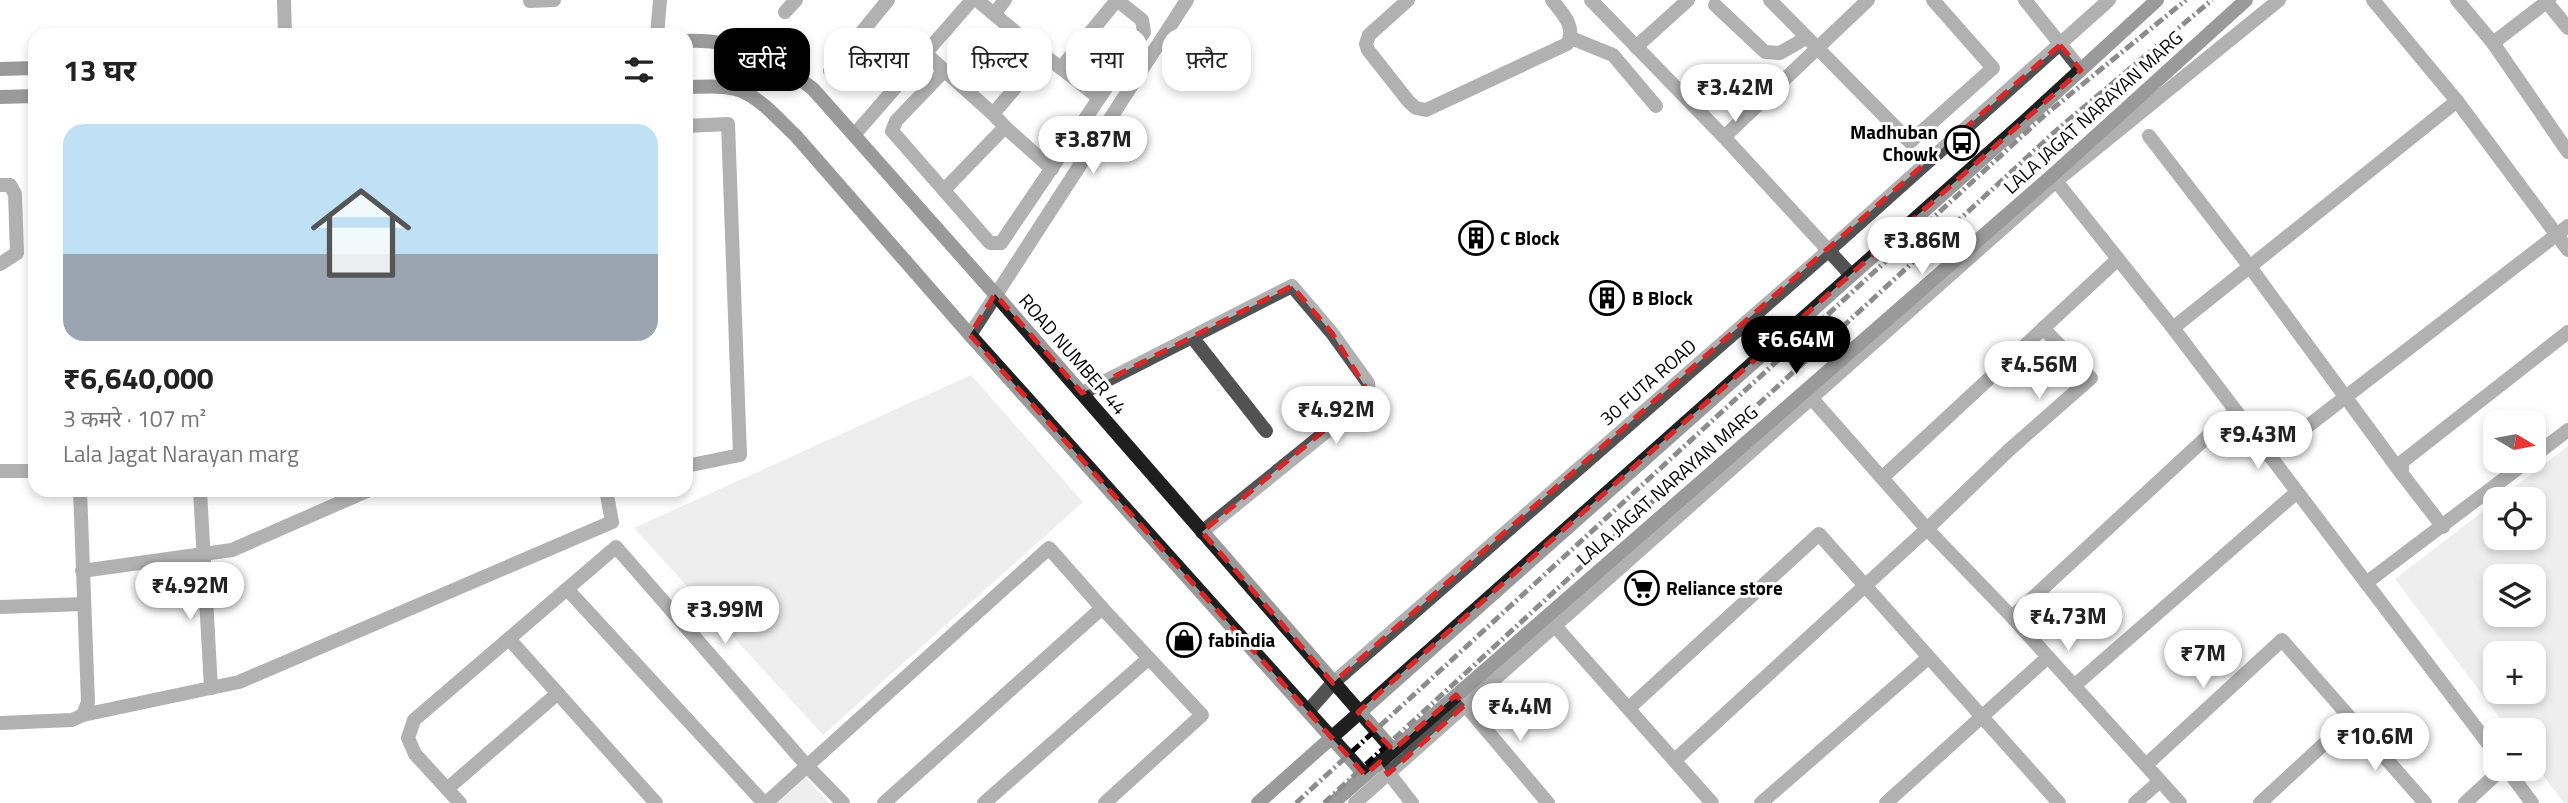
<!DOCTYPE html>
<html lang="hi">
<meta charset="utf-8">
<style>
:root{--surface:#fff;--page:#f6f6f6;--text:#222;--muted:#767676;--line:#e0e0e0;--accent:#000}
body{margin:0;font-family:"Titillium Web","Noto Sans Devanagari",sans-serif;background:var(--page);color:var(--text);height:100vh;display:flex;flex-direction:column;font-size:26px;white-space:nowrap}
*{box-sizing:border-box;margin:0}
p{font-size:23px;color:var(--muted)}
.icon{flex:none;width:38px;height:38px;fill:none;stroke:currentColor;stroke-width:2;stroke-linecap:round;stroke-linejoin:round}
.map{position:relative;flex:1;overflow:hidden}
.side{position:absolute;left:28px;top:28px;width:665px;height:469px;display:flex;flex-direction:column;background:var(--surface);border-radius:21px;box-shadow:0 4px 10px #0003}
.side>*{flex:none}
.top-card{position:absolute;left:714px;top:28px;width:665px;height:63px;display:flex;gap:14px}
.needle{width:46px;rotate:100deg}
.controls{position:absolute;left:2483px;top:410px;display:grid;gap:14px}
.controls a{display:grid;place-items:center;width:63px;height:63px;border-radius:14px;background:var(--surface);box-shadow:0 4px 10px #0003;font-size:35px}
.price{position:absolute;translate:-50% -60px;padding:0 16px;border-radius:24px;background:#fff;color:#222;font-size:23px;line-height:46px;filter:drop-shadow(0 2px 4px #0008)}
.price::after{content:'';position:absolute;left:50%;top:42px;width:21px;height:16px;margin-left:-10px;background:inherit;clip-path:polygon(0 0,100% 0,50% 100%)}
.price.active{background:var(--accent);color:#fff}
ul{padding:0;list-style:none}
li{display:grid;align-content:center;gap:14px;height:371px;padding:0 35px}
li+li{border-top:2px solid var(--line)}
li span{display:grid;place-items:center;height:217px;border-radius:21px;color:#555}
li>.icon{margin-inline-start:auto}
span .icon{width:126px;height:126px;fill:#fffc;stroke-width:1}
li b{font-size:30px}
h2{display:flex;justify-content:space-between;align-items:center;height:84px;padding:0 35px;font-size:30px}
.chip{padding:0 24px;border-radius:21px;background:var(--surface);box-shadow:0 4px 10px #0003;font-size:24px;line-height:63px}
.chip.active{background:var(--accent);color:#fff}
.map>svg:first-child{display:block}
.green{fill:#d9d9d9;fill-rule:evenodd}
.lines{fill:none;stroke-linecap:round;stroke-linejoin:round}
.street{stroke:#525252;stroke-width:14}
.secondary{stroke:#1f1f1f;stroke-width:14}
.rail{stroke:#000;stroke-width:5;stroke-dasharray:10 3.5 2 3.5;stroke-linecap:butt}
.marked{fill:none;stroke:#d62828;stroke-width:5;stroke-dasharray:14 9;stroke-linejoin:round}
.labels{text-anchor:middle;stroke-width:6;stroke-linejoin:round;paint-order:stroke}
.street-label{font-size:19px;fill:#000;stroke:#fff}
.poi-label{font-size:19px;font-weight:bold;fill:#000;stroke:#fff;text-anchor:start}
</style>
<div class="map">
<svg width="2568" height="803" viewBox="0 0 2568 803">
<rect width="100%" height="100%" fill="#fff"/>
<!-- green -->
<g class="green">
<polygon points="971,375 1083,502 823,735 634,528"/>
<path d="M2568,446V803H2564L2534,763V730H2509L2395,579L2495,502L2496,537H2534V499H2499ZM2496,576H2534V614H2496ZM2496,653H2534V691H2496Z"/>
<polygon points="800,772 829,803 766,803"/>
</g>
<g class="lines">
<!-- street -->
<g class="street">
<polyline points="284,0 285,35"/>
<path d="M1408,0L1369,35L1366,44L1368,50L1409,102L1416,108L1426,110L1567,44C1577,27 1562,13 1552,0"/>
<polyline points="1591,0 1724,137 1851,275"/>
<polyline points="1770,0 1910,142 1993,68 1933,0"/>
<polyline points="2025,0 2081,70"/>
<polyline points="2373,0 2457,101 2568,250"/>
<polyline points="2457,0 2493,43 2568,152"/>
<polyline points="2545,0 2568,28"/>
<polyline points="530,1 554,0"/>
<polyline points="1715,5 1765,52 1780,53 1806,38"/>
<polyline points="785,12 796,0"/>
<polyline points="994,14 1005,0"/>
<polyline points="657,35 660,0"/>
<polyline points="1571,38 1613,55 1656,106"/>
<polyline points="2493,43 2549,0"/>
<polyline points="1636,47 1688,0"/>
<polyline points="925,53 993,114 1043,55 977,0"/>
<polyline points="1043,55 1061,68 1117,0"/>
<polyline points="1061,68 1099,98"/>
<polyline points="830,71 888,0"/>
<polyline points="944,71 896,121 892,131 990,243 1001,243 1144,32 1142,20 1117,0"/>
<polyline points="686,126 728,124 740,455 686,466"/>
<polyline points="1005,127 1052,169"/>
<polyline points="854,135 972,0"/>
<polyline points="2149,136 2250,267 2402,474"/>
<polyline points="1724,137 1868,0"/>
<polyline points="2055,175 2056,181 2173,328 2496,754"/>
<polyline points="0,185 10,185 15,194 17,253 0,264"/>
<polyline points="944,190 1005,127 993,114"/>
<polyline points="2173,328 2457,101"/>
<polyline points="970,335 1187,0"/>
<polyline points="1192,337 1266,431"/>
<polyline points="1082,393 1292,286 1332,333 1368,383 1369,393 1363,402 1202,532"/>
<polyline points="1807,393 1927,529 2012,617 2180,803"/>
<polyline points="2269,456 2568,226"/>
<polyline points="2534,456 2568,430"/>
<polyline points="0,471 35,471"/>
<polyline points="1882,478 2118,259"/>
<polyline points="200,490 211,688"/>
<polyline points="2443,527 2402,474 2402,462 2568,332"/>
<polyline points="82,571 232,550 369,490"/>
<polyline points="2366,583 2529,460"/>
<polyline points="567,589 764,803"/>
<polyline points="0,607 83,604"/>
<polyline points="2012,617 2235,411"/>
<polyline points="1555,626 1712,803"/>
<polyline points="509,639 656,803"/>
<polyline points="2074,686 2297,492"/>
<polyline points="1461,700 1548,803"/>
<polyline points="1629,708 1819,534 2059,803"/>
<polyline points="1308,711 1333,683 1828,251 2109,0"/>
<polyline points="83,715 239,682 612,522 606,490"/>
<polyline points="0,723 72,720 83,715 88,702 80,490"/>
<polyline points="1675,760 1927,529 2009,450 2091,378 2043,328"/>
<polyline points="2146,765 2282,640 2425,803"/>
<polyline points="1383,766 1412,803"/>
<polyline points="2506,768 2532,803"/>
<polyline points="447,789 558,693"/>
<polyline points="460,803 415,754 408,738 414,720 616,547 808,767 843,803"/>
<polyline points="766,803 1049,548 1102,608"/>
<polyline points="884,803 1102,608 1202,715 1105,803"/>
<polyline points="984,803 1148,659"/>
<polyline points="1355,803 2056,181 2279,0"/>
<polyline points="1761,803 1928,658"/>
<polyline points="1886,803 2048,657"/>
<polyline points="2135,803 2160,781"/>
<polyline points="2260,803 2350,720"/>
<polyline points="2465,803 2503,768"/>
</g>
<!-- secondary -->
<g class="secondary">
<path d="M686,41C737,38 775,59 813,89L995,294L1393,750"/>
<polyline points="0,69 35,68"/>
<path d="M686,87C705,87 729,84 746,93C765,103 780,121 796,136L970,335L1365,775"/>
<polyline points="0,97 35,96"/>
<polyline points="1258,803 2025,121 2157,0"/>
<polyline points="1333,803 2055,173 2246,0"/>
</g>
<!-- rail -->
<g class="rail">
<polyline points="1296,803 2046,114 2186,0"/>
<polyline points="1324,803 2059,128 2212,0"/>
</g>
</g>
<!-- marked area -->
<path d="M0 0H2568V803H0ZM2060,45L2081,70L1358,712L1393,750L1456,695L1465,705L1388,774L1380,762L1365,775L970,335L995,294L1082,393L1292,286L1332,333L1369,393L1202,532L1333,683Z" fill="#fff" fill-opacity=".55" fill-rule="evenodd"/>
<path class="marked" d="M2060,45L2081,70L1358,712L1393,750L1456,695L1465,705L1388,774L1380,762L1365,775L970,335L995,294L1082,393L1292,286L1332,333L1369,393L1202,532L1333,683Z"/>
<!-- icons -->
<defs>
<g id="bus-ring" transform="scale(1.75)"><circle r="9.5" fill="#fff" stroke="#000" stroke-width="1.5"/><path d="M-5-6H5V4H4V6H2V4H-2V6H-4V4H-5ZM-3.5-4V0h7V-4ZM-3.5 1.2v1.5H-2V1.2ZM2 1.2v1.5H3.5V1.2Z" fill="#000"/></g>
<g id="building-ring" transform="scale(1.75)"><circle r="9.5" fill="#fff" stroke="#000" stroke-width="1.5"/><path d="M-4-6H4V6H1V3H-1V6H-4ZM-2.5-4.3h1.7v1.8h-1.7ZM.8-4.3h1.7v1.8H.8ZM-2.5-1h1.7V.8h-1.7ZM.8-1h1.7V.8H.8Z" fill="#000"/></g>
<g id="supermarket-ring" transform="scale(1.75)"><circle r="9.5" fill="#fff" stroke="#000" stroke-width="1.5"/><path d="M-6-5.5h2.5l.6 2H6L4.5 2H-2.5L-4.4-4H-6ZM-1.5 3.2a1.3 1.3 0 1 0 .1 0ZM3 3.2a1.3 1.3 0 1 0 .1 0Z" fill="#000"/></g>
<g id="shop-ring" transform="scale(1.75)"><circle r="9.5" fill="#fff" stroke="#000" stroke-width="1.5"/><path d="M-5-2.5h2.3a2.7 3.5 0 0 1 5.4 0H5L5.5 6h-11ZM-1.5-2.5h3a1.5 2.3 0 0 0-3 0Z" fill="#000"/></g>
</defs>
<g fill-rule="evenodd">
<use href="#bus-ring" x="1962" y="143"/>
<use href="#building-ring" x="1476" y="238"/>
<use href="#building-ring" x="1607" y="298"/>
<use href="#supermarket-ring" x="1642" y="588"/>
<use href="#shop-ring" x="1184" y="640"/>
</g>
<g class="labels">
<!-- street labels -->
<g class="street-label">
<text transform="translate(2093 112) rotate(-42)" y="7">LALA JAGAT NARAYAN MARG</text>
<text transform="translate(1073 354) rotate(49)" y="7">ROAD NUMBER 44</text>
<text transform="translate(1648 382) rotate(-41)" y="7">30 FUTA ROAD</text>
<text transform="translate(1667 485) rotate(-41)" y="7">LALA JAGAT NARAYAN MARG</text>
</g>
<!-- poi labels -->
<g class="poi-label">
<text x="1938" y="139" text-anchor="end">Madhuban<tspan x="1938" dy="22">Chowk</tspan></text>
<text x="1500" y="245">C Block</text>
<text x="1632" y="305">B Block</text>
<text x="1666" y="595">Reliance store</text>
<text x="1208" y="647">fabindia</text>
</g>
</g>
</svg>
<div class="controls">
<a><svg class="needle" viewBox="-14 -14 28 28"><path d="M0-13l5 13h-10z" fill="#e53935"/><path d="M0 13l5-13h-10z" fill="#767676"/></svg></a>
<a><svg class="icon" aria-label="locate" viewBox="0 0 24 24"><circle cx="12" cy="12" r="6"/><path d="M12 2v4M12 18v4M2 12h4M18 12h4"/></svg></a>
<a><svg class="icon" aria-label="layers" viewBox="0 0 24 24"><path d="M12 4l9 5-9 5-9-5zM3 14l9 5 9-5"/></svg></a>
<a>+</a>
<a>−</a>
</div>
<b class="price" style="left:1735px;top:124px">₹3.42M</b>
<b class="price" style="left:1093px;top:176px">₹3.87M</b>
<b class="price" style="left:1922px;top:277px">₹3.86M</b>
<b class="price active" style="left:1796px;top:376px">₹6.64M</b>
<b class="price" style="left:2039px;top:401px">₹4.56M</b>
<b class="price" style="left:1336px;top:446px">₹4.92M</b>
<b class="price" style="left:2258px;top:471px">₹9.43M</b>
<b class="price" style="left:190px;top:622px">₹4.92M</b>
<b class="price" style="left:725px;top:646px">₹3.99M</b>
<b class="price" style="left:2068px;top:653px">₹4.73M</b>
<b class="price" style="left:2203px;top:690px">₹7M</b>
<b class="price" style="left:1520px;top:743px">₹4.4M</b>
<b class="price" style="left:2375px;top:773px">₹10.6M</b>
<div class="top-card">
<a class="chip active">खरीदें</a>
<a class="chip">किराया</a>
<a class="chip">फ़िल्टर</a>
<a class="chip">नया</a>
<a class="chip">फ़्लैट</a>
</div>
<section class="side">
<h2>13 घर<svg class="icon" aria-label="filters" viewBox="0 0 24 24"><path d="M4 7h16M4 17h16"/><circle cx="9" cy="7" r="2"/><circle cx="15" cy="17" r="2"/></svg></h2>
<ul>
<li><span style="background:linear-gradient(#bfe0f5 60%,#9aa5b1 0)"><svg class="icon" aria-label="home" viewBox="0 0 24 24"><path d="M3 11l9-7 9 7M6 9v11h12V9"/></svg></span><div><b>₹6,640,000</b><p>3 कमरे · 107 m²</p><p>Lala Jagat Narayan marg</p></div></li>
</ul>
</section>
</div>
